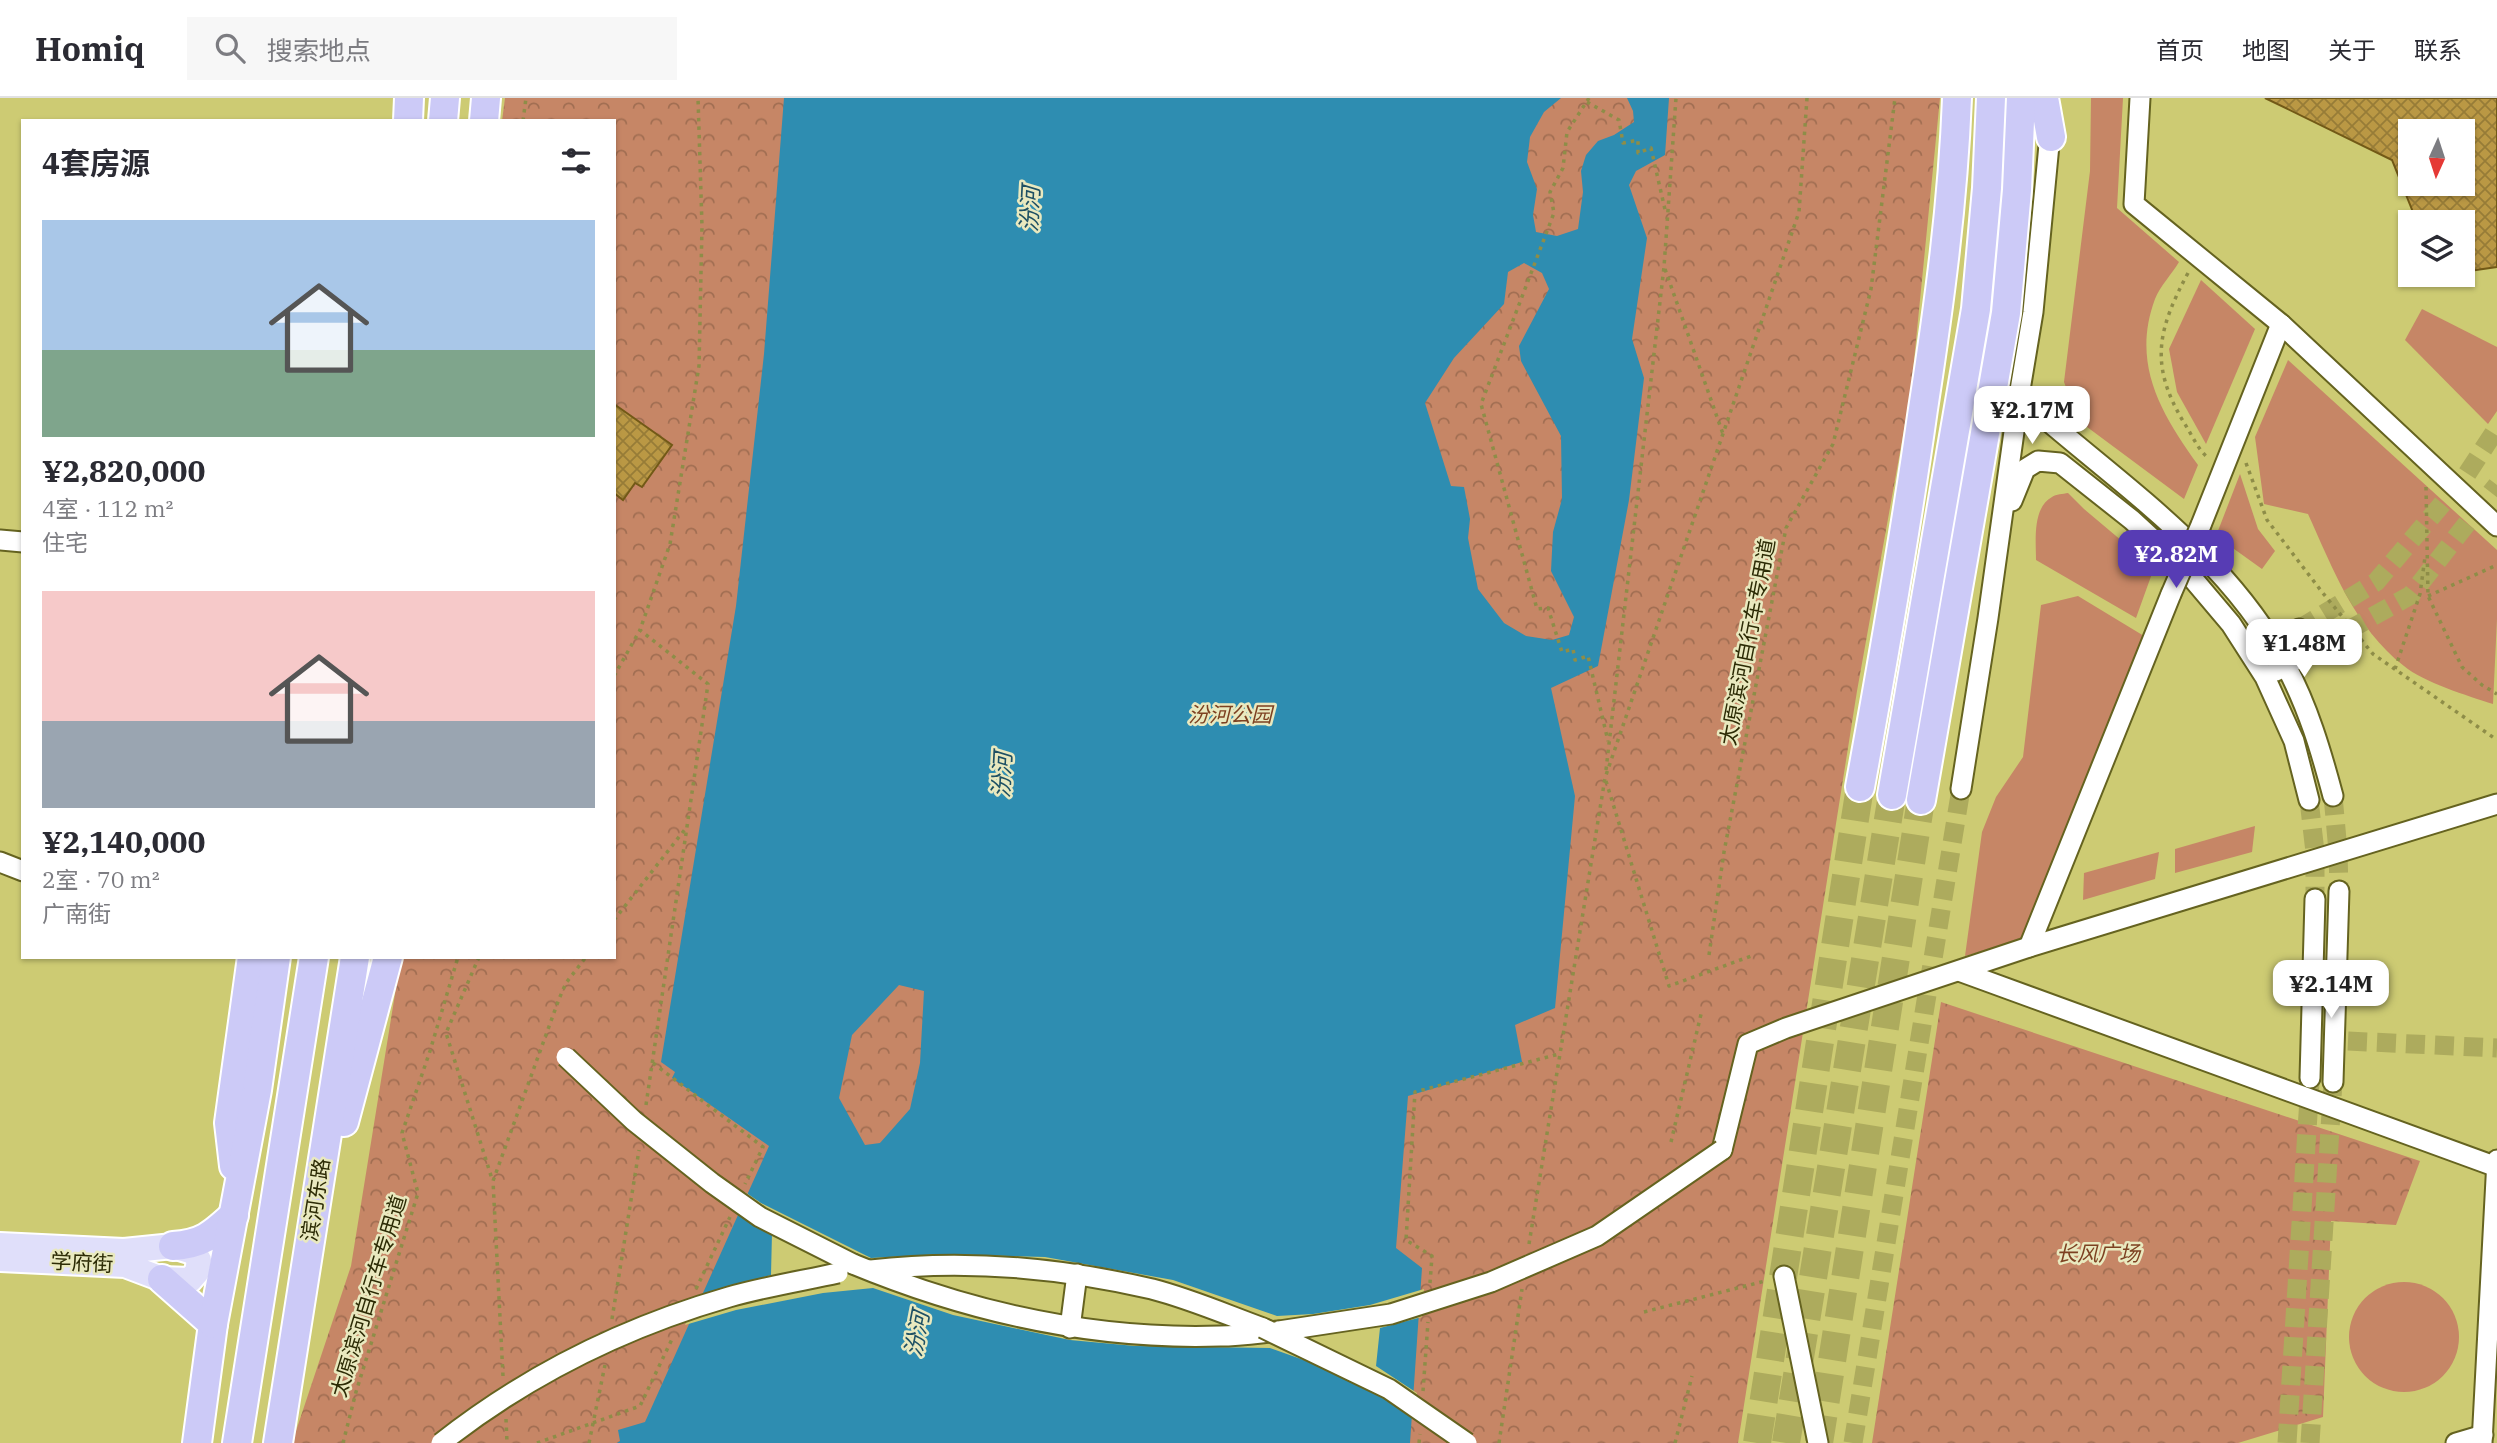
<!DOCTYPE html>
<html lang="zh">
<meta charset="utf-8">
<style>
:root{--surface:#fff;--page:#f7f7f7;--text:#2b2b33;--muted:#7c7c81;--line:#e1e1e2;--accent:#573cb4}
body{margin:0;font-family:"IBM Plex Serif","Noto Sans SC",serif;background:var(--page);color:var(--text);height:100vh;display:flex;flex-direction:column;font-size:26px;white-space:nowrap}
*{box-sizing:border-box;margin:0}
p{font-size:23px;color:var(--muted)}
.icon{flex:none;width:38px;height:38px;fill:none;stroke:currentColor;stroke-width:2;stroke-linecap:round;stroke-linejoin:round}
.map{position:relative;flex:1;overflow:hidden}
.side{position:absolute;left:21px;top:21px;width:595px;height:840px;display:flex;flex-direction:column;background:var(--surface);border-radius:0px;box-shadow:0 2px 5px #0004}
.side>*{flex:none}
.needle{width:46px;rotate:183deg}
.controls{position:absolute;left:2398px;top:21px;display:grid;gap:14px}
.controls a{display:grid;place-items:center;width:77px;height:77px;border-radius:0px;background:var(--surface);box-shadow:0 2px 5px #0004;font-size:35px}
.price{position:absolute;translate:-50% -60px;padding:0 16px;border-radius:14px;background:#fff;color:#222;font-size:23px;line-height:46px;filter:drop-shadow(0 2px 4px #0008)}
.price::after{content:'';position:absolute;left:50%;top:42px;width:21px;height:16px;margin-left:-10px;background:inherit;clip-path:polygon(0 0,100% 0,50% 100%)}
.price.current{background:var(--accent);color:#fff}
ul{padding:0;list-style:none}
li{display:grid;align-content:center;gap:14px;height:371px;padding:0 21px}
li span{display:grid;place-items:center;height:217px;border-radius:0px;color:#555}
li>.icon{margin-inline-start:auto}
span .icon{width:126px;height:126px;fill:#fffc;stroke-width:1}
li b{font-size:30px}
h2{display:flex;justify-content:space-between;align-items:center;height:84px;padding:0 21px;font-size:30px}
header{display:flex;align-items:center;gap:42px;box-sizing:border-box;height:98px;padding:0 35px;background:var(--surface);border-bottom:2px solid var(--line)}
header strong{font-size:33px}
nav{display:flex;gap:38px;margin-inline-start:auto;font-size:24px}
.search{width:490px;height:63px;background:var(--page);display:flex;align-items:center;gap:18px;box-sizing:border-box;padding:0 24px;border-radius:0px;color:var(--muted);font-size:26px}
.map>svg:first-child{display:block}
.grass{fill:#c68666}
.park{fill:url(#park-crowns)}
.water{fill:#2e8db1;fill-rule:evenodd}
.pier{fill:#cdcb73}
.building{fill:url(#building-cross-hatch);stroke:#725916;stroke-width:2;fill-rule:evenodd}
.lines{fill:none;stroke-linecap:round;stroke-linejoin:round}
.minor-tunnel{stroke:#adab5d;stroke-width:19;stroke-dasharray:19 10;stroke-linecap:butt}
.highway-tunnel{stroke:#adab5d;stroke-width:28;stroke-dasharray:28 14;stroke-linecap:butt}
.minor-casing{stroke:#656320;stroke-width:23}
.major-casing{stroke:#fff;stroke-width:28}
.highway-casing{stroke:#fff;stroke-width:32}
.path{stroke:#8e8d48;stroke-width:3.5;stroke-dasharray:3.5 5;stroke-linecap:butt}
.minor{stroke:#fff;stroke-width:19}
.major{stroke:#e0dffa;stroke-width:24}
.highway{stroke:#cccaf7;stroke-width:28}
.minor-bridge-casing{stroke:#656320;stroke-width:23;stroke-linecap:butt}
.minor-bridge{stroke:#fff;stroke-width:19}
.labels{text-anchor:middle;stroke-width:5;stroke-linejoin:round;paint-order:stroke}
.street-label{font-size:21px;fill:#2c2b05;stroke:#e9e9bf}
.park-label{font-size:21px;font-style:italic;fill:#7d4121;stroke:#e9e9bf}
.water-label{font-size:23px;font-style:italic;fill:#1e5064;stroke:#e9e9bf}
</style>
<header>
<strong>Homiq</strong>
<div class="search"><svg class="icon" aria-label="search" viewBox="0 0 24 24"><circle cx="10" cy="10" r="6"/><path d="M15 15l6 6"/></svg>搜索地点</div>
<nav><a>首页</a><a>地图</a><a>关于</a><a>联系</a></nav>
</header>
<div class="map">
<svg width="2497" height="1345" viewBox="0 0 2497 1345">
<defs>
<pattern id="park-crowns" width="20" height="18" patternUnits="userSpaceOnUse" patternTransform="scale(1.75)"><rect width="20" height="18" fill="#c68666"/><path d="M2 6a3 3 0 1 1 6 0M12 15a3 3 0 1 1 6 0" fill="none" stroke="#a16e52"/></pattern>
<pattern id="building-cross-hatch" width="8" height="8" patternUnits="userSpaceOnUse" patternTransform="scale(1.75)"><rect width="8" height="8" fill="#ba9844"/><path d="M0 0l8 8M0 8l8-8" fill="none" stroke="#977c37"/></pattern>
</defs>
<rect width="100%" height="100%" fill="#cdcb73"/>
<!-- grass -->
<g class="grass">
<path d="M2091,0H2123L2117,110L2179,164C2172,176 2160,188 2155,201C2131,266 2161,315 2198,367L2184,401L2079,323L2064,284L2090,73Z"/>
<polygon points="2201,182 2255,231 2206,346 2177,294 2169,251"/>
<polygon points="2422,211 2497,249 2497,313 2488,326 2405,242"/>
<path d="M2288,262L2497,452V521L2493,606C2468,598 2423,584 2404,568C2355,530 2333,471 2308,416L2264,406L2255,339Z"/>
<polygon points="2240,376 2258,431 2275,453 2262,471 2216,438"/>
<path d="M2068,395L2084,411L2154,470L2136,520L2036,462C2036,443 2032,410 2052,399C2056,396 2063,396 2068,395Z"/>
<polygon points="2078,498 2144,538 2024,841 1965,858 1982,734 1996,699 2023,659 2041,507"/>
<polygon points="2255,728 2252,754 2175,775 2175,751"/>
<polygon points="2159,754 2155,781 2083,802 2084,775"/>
<circle cx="2404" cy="1239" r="55"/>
</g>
<!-- park -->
<g class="park">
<polygon points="505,0 1940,0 1911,293 1857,593 1738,1345 292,1345 351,1168 401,859 614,859 614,23 502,23"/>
<polygon points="1941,904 2420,1063 2396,1127 2331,1123 2323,1319 2238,1345 1872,1345"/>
</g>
<!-- water -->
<path class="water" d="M784,0H1561L1544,14L1530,39L1527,64L1537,91L1533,117L1536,134L1557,138L1578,131L1583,94L1581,73L1586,57L1598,43L1614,37L1634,24L1633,13L1627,0H1669L1665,57L1636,73L1629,87L1647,140L1632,241L1644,280L1629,402L1598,568L1551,590L1575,698L1555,910L1515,927L1522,964L1408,998L1396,1150L1422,1170L1410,1345H617L620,1343L618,1332L645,1324L769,1048L672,980L675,974L661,964L736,508L764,256ZM1524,165L1542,175L1549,191L1519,248L1521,263L1561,338L1562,401L1553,434L1551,473L1574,519L1569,537L1552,542L1526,538L1504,525L1478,491L1468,440L1470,421L1464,389L1451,388L1425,305L1454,260L1504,206L1508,174ZM899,887L924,893L920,965L910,1011L880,1045L865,1047L839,1000L852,937Z"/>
<!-- pier -->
<polygon class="pier" points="745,1094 761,1105 871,1160 942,1156 1045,1159 1173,1182 1277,1218 1313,1216 1370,1207 1424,1191 1422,1219 1380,1230 1376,1268 1417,1295 1415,1320 1389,1303 1329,1271 1270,1250 1135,1248 1070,1242 953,1217 873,1190 823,1195 736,1212 685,1227 699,1197 771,1177 772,1135 736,1113"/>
<!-- building -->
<g class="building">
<path d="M2265,0H2497V169L2462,174V124H2417L2392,62ZM2410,33H2462V86H2410Z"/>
<polygon points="614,306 672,347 642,389 635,385 623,402 614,395"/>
</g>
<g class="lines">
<!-- minor-tunnel -->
<g class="minor-tunnel">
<polyline points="2299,531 2376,484 2465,379 2497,330"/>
<polyline points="2322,547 2411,497 2497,387"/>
<polyline points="2333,698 2338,753 2339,793"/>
<polyline points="2309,702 2315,754 2315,801"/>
<polyline points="2348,943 2497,950"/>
<polyline points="1853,1345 1961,691"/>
<polyline points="2287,1345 2310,985"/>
<polyline points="2310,1345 2333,984"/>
</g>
<!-- highway-tunnel -->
<g class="highway-tunnel">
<polyline points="1757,1345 1860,689"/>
<polyline points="1786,1345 1892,697"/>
<polyline points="1819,1345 1921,702"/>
</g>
<!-- minor casing -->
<g class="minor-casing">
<g id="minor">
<polyline points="2140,0 2134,106 2281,226 2497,428"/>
<path d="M2019,298C2113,382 2225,453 2286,568C2308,609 2321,653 2333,698"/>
<polyline points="2012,403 2025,371 2038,363 2060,365 2132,422 2182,468 2231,526 2265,579 2294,643 2309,702"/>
<polyline points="2201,427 2281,226"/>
<polyline points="0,442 23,444"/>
<polyline points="2264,553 2299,531"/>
<polyline points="2276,573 2322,547"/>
<polyline points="1961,691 1988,520 2019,298 2033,214 2051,26"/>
<polyline points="0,764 23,773"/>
<polyline points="2029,849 2171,496"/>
<polyline points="1959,873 2497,1069"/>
<polyline points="2310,980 2315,801"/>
<polyline points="2333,984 2339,793"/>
<polyline points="1722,1052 1748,946 1786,930 2029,849 2497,706"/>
<path d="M853,1166C969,1214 1094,1242 1220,1238C1240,1238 1259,1235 1279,1233"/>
<path d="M871,1172C964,1161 1061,1170 1152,1191C1191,1201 1227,1217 1263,1230"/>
<polyline points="1784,1178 1818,1345"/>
<polyline points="1070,1230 1077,1176"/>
<polyline points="2456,1345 2483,1337"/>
<polyline points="2482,1345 2497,1062"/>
</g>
</g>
<!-- major casing -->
<g class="major-casing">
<polyline id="major" points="0,1147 124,1153 173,1148 193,1154 199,1162 197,1174 190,1182 162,1181 125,1167 0,1161"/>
</g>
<!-- highway casing -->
<g class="highway-casing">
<g id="highway">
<polyline points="2044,0 2051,39"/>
<polyline points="408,23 409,0"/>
<polyline points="443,23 445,0"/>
<polyline points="484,23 486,0"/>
<path d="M1860,689C1883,563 1905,438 1923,311C1939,208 1953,105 1957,0"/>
<polyline points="1892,697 1976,211 1987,90 1991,0"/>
<polyline points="1921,702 2006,215 2017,92 2021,0"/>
<polyline points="344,1024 388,859"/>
<polyline points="234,1068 229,1025 252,859"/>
<path d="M173,1148C203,1146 212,1137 234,1117"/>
<polyline points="162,1181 213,1226 197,1345"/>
<polyline points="213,1226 257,992 276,859"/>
<polyline points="237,1345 314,859"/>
<polyline points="278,1345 355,859"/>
</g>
</g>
<!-- path -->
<g class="path">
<polyline points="1589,0 1567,34 1563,70 1550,94 1554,115 1481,306 1537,511 1548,510 1562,554 1573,551 1575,562 1588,558 1608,643"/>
<polyline points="1587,4 1619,22 1623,45 1638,42 1638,55 1651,50 1666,116"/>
<polyline points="523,23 526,0"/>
<polyline points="1665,171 1723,336"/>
<path d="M2188,175C2158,231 2149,266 2183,323C2191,335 2197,350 2207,359"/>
<polyline points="2246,365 2267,422 2322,494 2373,556 2497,642"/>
<polyline points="2426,389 2428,498 2462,569 2482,587 2497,596"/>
<polyline points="2428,498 2497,467"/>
<polyline points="2395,571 2420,496 2425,459"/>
<polyline points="614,578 640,532"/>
<polyline points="1606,672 1664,169 1676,0"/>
<polyline points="1606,683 1669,888 1754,857"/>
<polyline points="614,822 686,730"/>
<polyline points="1709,857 1724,754 1786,430 1833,346 1871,191 1895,0"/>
<polyline points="479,859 446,935 492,1081"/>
<polyline points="653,965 763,1049 745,1086"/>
<polyline points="646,1007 708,586 640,532 670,446 699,268 702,128 698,0"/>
<polyline points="1671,1044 1702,912"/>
<polyline points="1529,1146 1605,680 1799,114 1807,0"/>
<polyline points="1430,1185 1432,1158 1406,1142 1415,994 1559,956"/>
<polyline points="696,1191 730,1119"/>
<polyline points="1644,1214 1765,1183"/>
<polyline points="612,1221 639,1052"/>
<polyline points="503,1278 493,1083 559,901 566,885 586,859"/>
<polyline points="1423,1293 1428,1224"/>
<polyline points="506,1321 507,1345"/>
<polyline points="343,1345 356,1294 418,1095 402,1035 430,953 458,859"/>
<polyline points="537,1345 640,1308 673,1239"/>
<polyline points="589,1345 605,1267"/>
<polyline points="1419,1345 1420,1336"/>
<polyline points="1499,1345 1522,1191"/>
<polyline points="1675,1345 1692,1278"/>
</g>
<!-- minor -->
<use href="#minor" class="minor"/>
<!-- major -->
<use href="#major" class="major"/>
<!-- highway -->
<use href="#highway" class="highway"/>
<!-- minor-bridge casing -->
<g class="minor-bridge-casing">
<g id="minor-bridge">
<polyline points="2171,496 2201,427"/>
<polyline points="566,959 634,1023 712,1085 760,1119 853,1166"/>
<polyline points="1263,1230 1389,1291 1467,1345"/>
<polyline points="1279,1233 1391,1216 1491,1184 1597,1138 1722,1052"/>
<path d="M441,1345C526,1278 625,1229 729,1199C764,1189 801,1183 838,1175"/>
</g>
</g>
<!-- minor-bridge -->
<use href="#minor-bridge" class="minor-bridge"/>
</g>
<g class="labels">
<!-- street labels -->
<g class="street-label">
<text transform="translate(1748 544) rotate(-79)" y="7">太原滨河自行车专用道</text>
<text transform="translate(316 1102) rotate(-81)" y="7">滨河东路</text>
<text transform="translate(82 1165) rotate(3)" y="7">学府街</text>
<text transform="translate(369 1198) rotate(-73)" y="7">太原滨河自行车专用道</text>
</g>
<!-- park labels -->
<g class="park-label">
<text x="1230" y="624">汾河公园</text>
<text x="2098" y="1163">长风广场</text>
</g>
<!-- water labels -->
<g class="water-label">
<text transform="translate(1030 111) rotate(-87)" y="8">汾河</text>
<text transform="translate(1002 677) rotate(-87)" y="8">汾河</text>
<text transform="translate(917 1236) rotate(-79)" y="8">汾河</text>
</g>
</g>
</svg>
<div class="controls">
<a><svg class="needle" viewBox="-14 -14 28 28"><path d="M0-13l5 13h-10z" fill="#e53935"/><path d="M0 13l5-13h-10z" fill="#7c7c81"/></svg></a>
<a><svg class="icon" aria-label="layers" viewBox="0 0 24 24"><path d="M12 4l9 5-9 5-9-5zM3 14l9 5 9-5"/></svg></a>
</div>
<b class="price" style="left:2032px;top:348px">¥2.17M</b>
<b class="price current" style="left:2176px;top:492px">¥2.82M</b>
<b class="price" style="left:2304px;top:581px">¥1.48M</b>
<b class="price" style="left:2331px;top:922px">¥2.14M</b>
<section class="side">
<h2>4套房源<svg class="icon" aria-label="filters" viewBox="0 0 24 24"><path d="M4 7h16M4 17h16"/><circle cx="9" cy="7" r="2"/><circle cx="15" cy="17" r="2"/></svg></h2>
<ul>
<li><span style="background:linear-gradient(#a9c7e8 60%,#7fa58c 0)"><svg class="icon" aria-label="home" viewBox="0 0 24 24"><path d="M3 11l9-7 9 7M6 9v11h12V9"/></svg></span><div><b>¥2,820,000</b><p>4室 · 112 m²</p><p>住宅</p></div></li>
<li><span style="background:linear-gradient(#f6c9c9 60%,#9aa5b1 0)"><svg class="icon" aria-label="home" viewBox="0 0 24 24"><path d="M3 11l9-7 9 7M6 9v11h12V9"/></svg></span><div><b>¥2,140,000</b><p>2室 · 70 m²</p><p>广南街</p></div></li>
</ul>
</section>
</div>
